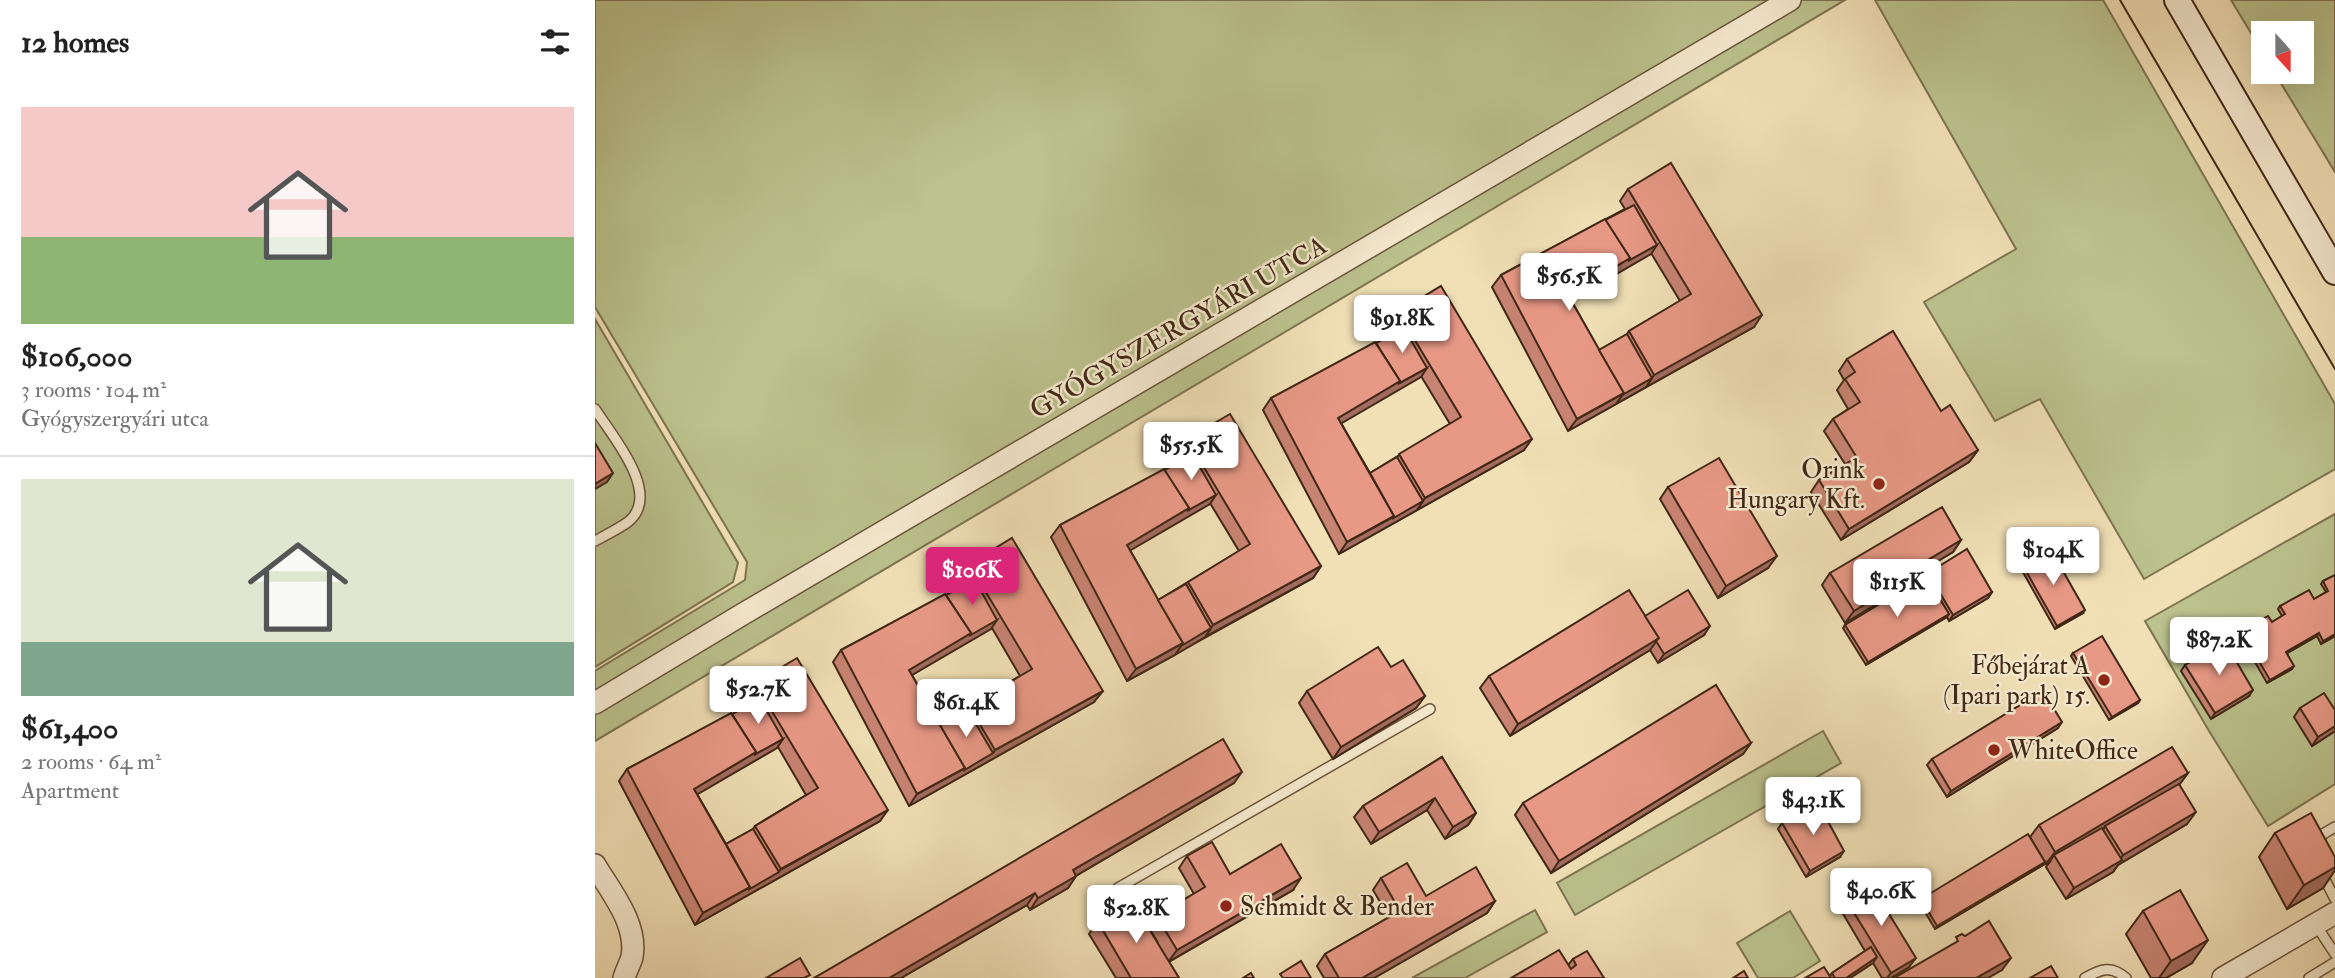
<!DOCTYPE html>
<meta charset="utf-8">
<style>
:root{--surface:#fff;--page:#f6f6f6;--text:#222;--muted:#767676;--line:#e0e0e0;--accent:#db2777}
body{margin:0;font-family:"IM FELL Double Pica",serif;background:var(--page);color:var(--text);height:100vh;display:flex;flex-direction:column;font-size:26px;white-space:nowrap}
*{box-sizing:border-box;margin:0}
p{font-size:23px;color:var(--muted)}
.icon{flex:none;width:38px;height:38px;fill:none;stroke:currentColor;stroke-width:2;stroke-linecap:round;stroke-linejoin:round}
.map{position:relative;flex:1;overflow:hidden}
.panel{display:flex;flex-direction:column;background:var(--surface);width:595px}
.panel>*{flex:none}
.needle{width:46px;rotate:159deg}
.controls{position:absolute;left:1656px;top:21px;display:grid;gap:14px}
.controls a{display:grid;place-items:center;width:63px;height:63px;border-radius:0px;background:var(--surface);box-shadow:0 7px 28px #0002;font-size:35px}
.price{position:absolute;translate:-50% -60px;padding:0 16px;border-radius:7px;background:#fff;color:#222;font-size:23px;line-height:46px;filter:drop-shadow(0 2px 4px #0008)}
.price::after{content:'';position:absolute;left:50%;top:42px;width:21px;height:16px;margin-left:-10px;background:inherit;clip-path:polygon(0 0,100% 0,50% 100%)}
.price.active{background:var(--accent);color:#fff}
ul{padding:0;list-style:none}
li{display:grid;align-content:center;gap:14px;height:371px;padding:0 21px}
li+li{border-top:2px solid var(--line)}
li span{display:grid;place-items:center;height:217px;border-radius:0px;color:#555}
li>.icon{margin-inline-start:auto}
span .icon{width:126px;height:126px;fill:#fffc;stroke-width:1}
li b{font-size:30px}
h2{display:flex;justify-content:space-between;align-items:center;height:84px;padding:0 21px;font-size:30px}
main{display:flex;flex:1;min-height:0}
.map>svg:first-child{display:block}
.green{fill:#bbc28d;stroke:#7e7451;stroke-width:2}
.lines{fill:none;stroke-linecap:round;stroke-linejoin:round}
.service-casing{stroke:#6c553d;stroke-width:12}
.tertiary-casing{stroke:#6c553d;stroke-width:24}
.secondary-casing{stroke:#402715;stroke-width:28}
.service{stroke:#f6ebd0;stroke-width:9}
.tertiary{stroke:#f6ebd0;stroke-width:21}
.secondary{stroke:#f6ebd0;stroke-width:24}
.tram{stroke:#402715;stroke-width:2}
.wall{fill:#c88473;stroke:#402715;stroke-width:2;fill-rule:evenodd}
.shaded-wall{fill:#a26b5e;stroke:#402715;stroke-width:2}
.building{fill:#e89986;stroke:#402715;stroke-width:2}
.poi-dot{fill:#8f2418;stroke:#f6ebd0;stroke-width:2.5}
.labels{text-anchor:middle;stroke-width:5;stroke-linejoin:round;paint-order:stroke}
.street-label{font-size:26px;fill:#402715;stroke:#f6ebd0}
.poi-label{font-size:26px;fill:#402715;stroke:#f6ebd0;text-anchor:end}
</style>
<main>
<section class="panel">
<h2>12 homes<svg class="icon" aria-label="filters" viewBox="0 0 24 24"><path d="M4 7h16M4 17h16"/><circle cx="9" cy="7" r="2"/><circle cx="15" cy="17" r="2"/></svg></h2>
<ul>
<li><span style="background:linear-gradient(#f6c9c9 60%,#8fb573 0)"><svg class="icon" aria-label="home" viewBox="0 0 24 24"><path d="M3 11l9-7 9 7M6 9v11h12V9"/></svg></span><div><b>$106,000</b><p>3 rooms · 104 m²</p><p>Gyógyszergyári utca</p></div></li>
<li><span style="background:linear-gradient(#dfe7d0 75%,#7fa58c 0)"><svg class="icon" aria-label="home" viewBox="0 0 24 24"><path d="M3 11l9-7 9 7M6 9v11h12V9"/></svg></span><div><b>$61,400</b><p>2 rooms · 64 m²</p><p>Apartment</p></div></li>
</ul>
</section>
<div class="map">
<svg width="1740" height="978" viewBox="0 0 1740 978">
<rect width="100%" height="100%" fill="#f1e0b6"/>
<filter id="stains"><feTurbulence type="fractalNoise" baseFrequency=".00286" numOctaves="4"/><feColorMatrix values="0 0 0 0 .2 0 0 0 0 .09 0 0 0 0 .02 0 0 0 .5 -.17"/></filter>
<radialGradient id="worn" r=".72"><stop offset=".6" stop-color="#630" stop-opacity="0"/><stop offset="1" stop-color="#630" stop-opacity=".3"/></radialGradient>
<!-- green -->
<g class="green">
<polygon points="0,0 1250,0 0,741 0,671 150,580 152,562 0,307"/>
<polygon points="1280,0 1508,0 1740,404 1740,469 1549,579 1445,399 1400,421 1329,302 1421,249"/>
<polygon points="1636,0 1740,0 1740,172 1679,72 1706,72 1706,33 1668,33 1668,53"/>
<polygon points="0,319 143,563 138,582 0,667"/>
<polygon points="1740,514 1740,784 1673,826 1614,731 1550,621"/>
<polygon points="1228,731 1246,763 980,915 962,883"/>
<polygon points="940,910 952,932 870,978 817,978"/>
<polygon points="1195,911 1225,961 1198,978 1163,978 1142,943"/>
</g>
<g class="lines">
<!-- service casing -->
<g class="service-casing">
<g id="service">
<path d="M0,409C17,436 68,494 33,522C23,529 11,535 0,541"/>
<polyline points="1722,845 1728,834 1740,827"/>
<polyline points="1727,874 1740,899"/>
<polyline points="523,888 835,709"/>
<polyline points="1721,925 1740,954"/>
<path d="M1490,978C1506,969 1516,965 1531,978"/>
<polyline points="1714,978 1740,962"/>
</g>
</g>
<!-- tertiary casing -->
<g class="tertiary-casing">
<g id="tertiary">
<polyline points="0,703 148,614 1195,0"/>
<path d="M0,865C16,892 43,924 37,957C35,964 31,971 29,978"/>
<polyline points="1628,978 1740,913"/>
</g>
</g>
<!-- secondary casing -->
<g class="secondary-casing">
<polyline id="secondary" points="1582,0 1740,272"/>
</g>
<!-- service -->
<use href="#service" class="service"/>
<!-- tertiary -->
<use href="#tertiary" class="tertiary"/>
<!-- secondary -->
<use href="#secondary" class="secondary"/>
<!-- tram -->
<polyline class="tram" points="1525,0 1740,369"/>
</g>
<!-- wall -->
<g class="wall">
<path d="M1033,189L1159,327L973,431L897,287L906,275L1030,209L1025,201ZM1056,253L1085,301L1034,331L1032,334L1004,350L976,300Z"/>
<path d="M803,312L929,450L744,554L668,410L676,398L800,333L795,324ZM826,376L855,424L775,473L746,423Z"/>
<polygon points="1252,359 1346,411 1383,450 1374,462 1246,540 1216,492 1224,480 1250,464 1229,431 1238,419 1253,409 1242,390 1249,380 1244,371"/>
<path d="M592,439L726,566L718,578L532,681L456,537L465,525L589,460L584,451ZM615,503L644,551L563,600L535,550Z"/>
<polygon points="1073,487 1173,568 1123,598 1065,499"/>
<polygon points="1366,540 1358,552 1333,567 1326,577 1250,623 1227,585 1235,573"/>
<path d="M374,564L499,702L314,806L238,662L246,650L371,585L366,576ZM397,628L425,676L345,725L317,675Z"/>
<polygon points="1427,564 1488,613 1460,629 1425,567"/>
<polygon points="1333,573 1397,592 1393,598 1354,621 1352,617 1271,665 1248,628 1250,625 1331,576"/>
<polygon points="1740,575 1740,636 1726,644 1722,636 1692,653 1697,669 1672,683 1644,634 1646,631 1677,622 1687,616 1683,609 1685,606 1719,599 1731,592 1726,584 1728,581"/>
<polygon points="1050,616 1109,635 1063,663 1055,650 915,736 885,688 894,676"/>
<polygon points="1478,653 1545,700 1543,703 1514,720 1476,656"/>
<polygon points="1590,665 1654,696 1616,719 1586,671"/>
<polygon points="796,667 830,696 821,708 738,759 704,703 712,691"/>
<path d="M160,683L285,821L100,925L24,781L32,769L157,704L151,695ZM183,747L211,795L160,826L158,829L131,844L102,794Z"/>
<polygon points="1705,708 1740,710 1740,731 1717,746 1699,717"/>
<polygon points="1463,728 1352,797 1332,765 1337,759"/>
<polygon points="1156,743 1148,754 956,873 920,815 928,803"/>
<polygon points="847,757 881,813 873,825 850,839 832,810 776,844 759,817 768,806"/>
<polygon points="1593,773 1584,785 1592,824 1523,865 1518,872 1471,899 1451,867 1454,863 1451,864 1435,837 1444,825"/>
<polygon points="639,783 481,876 473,888 435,910 432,905 306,978 219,978"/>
<polygon points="1187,823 1245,857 1211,877 1183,829"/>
<polygon points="1680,833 1740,857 1740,870 1728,888 1692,909 1664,857"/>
<polygon points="592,856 635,874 698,890 574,962 584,978 521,978 494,934 503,922 562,941 544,911 552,900 581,904 599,894 584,868"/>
<polygon points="1450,862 1448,865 1340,929 1324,902 1326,899"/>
<polygon points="786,878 831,896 900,901 892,913 779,978 729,978 722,966 730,954 794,917 778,890"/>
<polygon points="1250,898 1314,967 1296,978 1287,978 1278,963 1255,978 1210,978 1235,976 1237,973 1270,951 1244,907"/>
<polygon points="1548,911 1597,963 1571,978 1556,978 1531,934"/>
<polygon points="978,959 1009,978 916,978 973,965"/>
</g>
<!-- shaded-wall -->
<g class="shaded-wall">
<polygon points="1062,245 1056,254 965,307 973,295 1035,258"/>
<polygon points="1167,315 1159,327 1051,387 1059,375"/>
<polygon points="832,368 826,377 735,430 743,418 805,381"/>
<polygon points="1057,378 1051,387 1021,404 1027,395"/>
<polygon points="1029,393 1021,404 973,431 982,419"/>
<polygon points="937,439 929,450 822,510 830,498"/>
<polygon points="1383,450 1374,462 1246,540 1254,529"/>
<polygon points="18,473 12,482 0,489 0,484"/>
<polygon points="621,495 615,504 524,557 532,545 594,508"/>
<polygon points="828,501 822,510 744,554 752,542"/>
<polygon points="1366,540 1358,552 1333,567 1326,577 1250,623 1259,611 1331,561"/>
<polygon points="1182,556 1173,568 1123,598 1131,586"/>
<polygon points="726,566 718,578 610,637 618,625"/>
<polygon points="1397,592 1393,598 1354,621 1358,615"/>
<polygon points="1490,610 1488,613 1460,629 1462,626"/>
<polygon points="1354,614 1352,617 1271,665 1273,662"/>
<polygon points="402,620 396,629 305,682 314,670 376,633"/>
<polygon points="1115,626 1109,635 1063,663 1069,654"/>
<polygon points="616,628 610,637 580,655 586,646"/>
<polygon points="1724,633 1722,636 1689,655 1691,652"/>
<polygon points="1740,634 1740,636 1726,644 1728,641"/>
<polygon points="1064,638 1055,650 915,736 923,724"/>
<polygon points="588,643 580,655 532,681 541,669"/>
<polygon points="1699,666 1697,669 1672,683 1675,680"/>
<polygon points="1658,690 1654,696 1616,719 1620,713"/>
<polygon points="508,691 499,702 314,806 322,794 398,753 400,750"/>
<polygon points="830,696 821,708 738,759 746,747"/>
<polygon points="1545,700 1543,703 1514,720 1517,717"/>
<polygon points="1467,722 1463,728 1352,797 1356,791"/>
<polygon points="1740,726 1740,731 1717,746 1723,737"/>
<polygon points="188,739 182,748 91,801 99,789 161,752"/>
<polygon points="1156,743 1148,754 956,873 964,861"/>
<polygon points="647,772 639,783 470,882 478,870"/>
<polygon points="1593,773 1584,785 1510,826 1508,830 1459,855 1454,863 1451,864 1460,852"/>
<polygon points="840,798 832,810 776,844 784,832"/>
<polygon points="293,810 285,821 100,925 108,913"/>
<polygon points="1601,812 1592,824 1523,865 1518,872 1471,899 1479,888 1523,862 1528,855"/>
<polygon points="881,813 873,825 850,839 858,827"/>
<polygon points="1249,851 1245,857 1211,877 1215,871"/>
<polygon points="1450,862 1448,865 1340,929 1342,926"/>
<polygon points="1740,867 1740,870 1728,888 1692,909 1709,885"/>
<polygon points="481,876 473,888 435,910 443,898"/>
<polygon points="706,878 698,890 573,962 582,950"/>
<polygon points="440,893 432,905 306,978 294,978"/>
<polygon points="900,901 892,913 779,978 767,978"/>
<polygon points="1613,940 1597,963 1571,978 1564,978 1576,961"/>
<polygon points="1282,957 1278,963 1255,978 1251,978"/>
<polygon points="1321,958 1314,967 1296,978 1292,978 1296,973"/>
<polygon points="1416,958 1407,970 1393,978 1381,978"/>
</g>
<!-- building -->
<g class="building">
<polygon points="1076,163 1167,315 1059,375 1034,331 1096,294 1033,189"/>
<polygon points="1039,205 1062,245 1033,261 1035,258 1010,220"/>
<polygon points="1010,219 1035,258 973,295 1029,393 982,419 906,275"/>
<polygon points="846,286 937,439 830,498 804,454 866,417 803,312"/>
<polygon points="809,328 832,368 803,384 805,381 781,343"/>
<polygon points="1298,331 1346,411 1355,405 1383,450 1254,529 1224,480 1257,460 1260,464 1264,461 1238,419 1265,402 1250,379 1260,372 1252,359"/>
<polygon points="1032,334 1057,378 1027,395 1029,393 1004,350"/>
<polygon points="780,342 805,381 743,418 799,516 752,542 676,398"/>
<polygon points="635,414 726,566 618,625 593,582 655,544 592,439"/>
<polygon points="0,443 18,473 0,484"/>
<polygon points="598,455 621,495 592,511 594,508 569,470"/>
<polygon points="802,457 828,501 797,519 799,516 775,473"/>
<polygon points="1124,458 1182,556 1131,586 1073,487"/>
<polygon points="569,469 594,508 532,545 588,643 541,669 465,525"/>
<polygon points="1347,507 1366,540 1331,561 1334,565 1259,611 1235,573"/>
<polygon points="417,538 508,691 400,750 374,706 437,669 374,564"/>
<polygon points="1455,548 1490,610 1462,626 1427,564"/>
<polygon points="1372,549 1397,592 1358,615 1333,573"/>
<polygon points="1740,575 1740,634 1728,641 1724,633 1691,652 1699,666 1675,680 1646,631 1673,616 1677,622 1690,614 1685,606 1714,590 1719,599 1733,591 1728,581"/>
<polygon points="1331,576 1354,614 1273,662 1250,625"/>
<polygon points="380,580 402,620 374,636 376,633 351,595"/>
<polygon points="591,584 616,628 586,646 588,643 563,600"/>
<polygon points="1034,590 1064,638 923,724 894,676"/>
<polygon points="1093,590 1115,626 1069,654 1061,641 1064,638 1050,616"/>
<polygon points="350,594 376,633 314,670 370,768 322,794 246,650"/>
<polygon points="1507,636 1545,700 1517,717 1478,653"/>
<polygon points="1630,642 1658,690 1620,713 1590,665"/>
<polygon points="783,647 796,667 808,660 830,696 746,747 712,691"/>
<polygon points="202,658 293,810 186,869 160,826 223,788 160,683"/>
<polygon points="1121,685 1156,743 964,861 928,803"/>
<polygon points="1448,691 1467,722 1356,791 1337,759"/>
<polygon points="1729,693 1740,710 1740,726 1723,737 1705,708"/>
<polygon points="165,699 188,739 159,755 161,752 137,714"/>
<polygon points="372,709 398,753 368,771 370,768 345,725"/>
<polygon points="136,713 161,752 99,789 155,887 108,913 32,769"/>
<polygon points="628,739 647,772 478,870 481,876 443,898 440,893 294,978 219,978"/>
<polygon points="1577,747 1593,773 1460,852 1444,825"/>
<polygon points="847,757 881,813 858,827 840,798 784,832 768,806"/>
<polygon points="1584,784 1601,812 1528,855 1510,826"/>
<polygon points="1223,803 1249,851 1215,871 1187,823"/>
<polygon points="1716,813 1740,857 1740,867 1709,885 1680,833"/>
<polygon points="1507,828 1527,860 1479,888 1459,855"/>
<polygon points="158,829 184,872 153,890 155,887 131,844"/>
<polygon points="1433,834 1450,862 1342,926 1326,899"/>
<polygon points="617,842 635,874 686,844 706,878 582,950 552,900 572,888 581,904 610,887 592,856"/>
<polygon points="812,863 831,896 881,867 900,901 767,978 744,978 730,954 805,911 786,878"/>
<polygon points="1275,883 1321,958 1296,973 1250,898"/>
<polygon points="1585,890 1613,940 1576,961 1548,911"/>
<polygon points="537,901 584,978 536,978 503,922"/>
<polygon points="1394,921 1416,958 1381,978 1299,978 1363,941 1361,937 1367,934 1370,936"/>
<polygon points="1276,947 1282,957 1251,978 1240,978 1237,973"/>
<polygon points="964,950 976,969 981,965 978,959 992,951 1009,978 916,978"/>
<polygon points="205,958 215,975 209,978 171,978"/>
<polygon points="706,961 716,978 688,978 685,974"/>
<polygon points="1456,966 1463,978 1435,978"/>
<polygon points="1229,967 1236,978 1210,978"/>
<polygon points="1149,971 1153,978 1138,978"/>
<polygon points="656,973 659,978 648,978"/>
</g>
<!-- markers -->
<g class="poi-dot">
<circle cx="1284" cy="484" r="7"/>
<circle cx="1509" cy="680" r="7"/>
<circle cx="1399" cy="750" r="7"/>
<circle cx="631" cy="906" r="7"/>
</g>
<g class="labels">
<!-- street labels -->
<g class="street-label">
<text transform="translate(583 327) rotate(-30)" y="9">GYÓGYSZERGYÁRI UTCA</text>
</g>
<!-- poi labels -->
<g class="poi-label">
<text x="1270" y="478">Orink<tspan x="1270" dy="30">Hungary Kft.</tspan></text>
<text x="1495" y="674">Főbejárat A<tspan x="1495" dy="30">(Ipari park) 15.</tspan></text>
<text x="1413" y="759" text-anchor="start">WhiteOffice</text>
<text x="645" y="915" text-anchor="start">Schmidt &amp; Bender</text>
</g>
</g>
<rect width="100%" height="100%" filter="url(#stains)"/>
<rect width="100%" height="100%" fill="url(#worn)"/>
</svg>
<div class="controls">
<a><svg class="needle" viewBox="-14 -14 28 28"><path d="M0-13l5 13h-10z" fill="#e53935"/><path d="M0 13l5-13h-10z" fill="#767676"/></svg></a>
</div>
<b class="price" style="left:974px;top:313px">$56.5K</b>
<b class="price" style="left:807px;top:355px">$91.8K</b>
<b class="price" style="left:596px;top:482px">$55.5K</b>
<b class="price" style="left:1458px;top:587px">$104K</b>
<b class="price active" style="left:377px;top:607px">$106K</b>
<b class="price" style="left:1302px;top:619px">$115K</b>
<b class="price" style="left:1624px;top:677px">$87.2K</b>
<b class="price" style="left:163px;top:726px">$52.7K</b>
<b class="price" style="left:371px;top:739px">$61.4K</b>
<b class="price" style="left:1218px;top:837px">$43.1K</b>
<b class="price" style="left:1286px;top:928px">$40.6K</b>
<b class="price" style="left:541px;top:945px">$52.8K</b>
</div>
</main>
